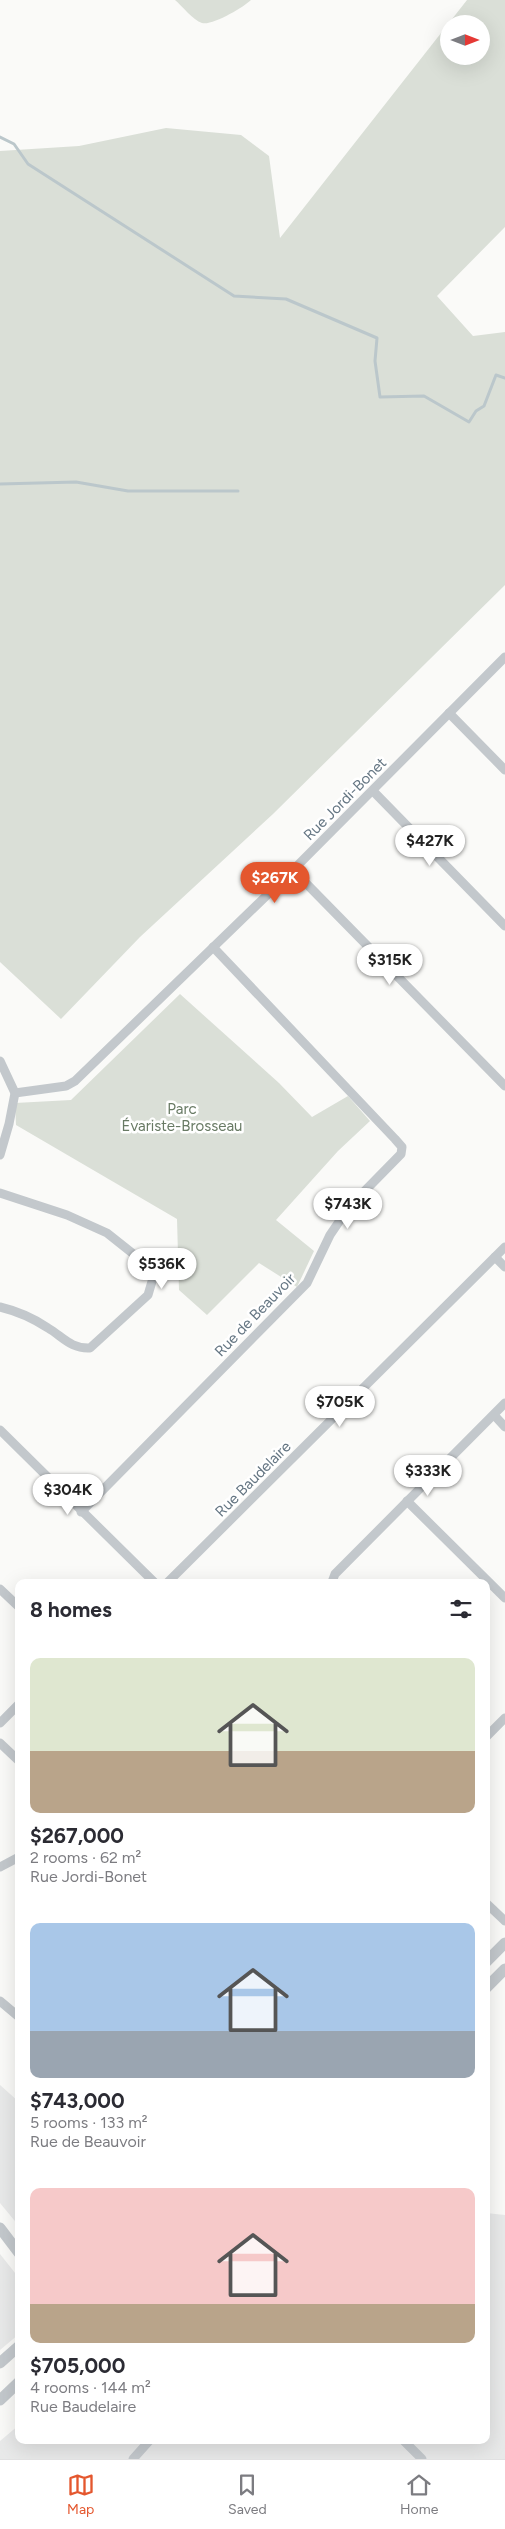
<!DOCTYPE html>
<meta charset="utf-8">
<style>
:root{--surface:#fff;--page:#f2f2f3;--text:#2b2b33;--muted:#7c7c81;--line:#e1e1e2;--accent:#e4572e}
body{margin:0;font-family:Figtree,sans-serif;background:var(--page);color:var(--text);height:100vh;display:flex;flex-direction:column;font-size:19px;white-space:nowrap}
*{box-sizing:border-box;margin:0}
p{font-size:16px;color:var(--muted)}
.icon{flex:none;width:28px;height:28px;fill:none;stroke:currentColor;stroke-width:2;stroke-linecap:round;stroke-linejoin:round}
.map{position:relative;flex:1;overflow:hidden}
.drawer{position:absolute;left:15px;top:1579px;width:475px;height:865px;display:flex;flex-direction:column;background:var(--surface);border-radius:10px;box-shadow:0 5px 20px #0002}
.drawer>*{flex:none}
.needle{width:32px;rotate:90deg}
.controls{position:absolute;left:440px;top:15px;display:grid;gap:10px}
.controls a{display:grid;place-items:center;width:50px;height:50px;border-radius:50%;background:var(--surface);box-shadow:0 5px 20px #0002;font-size:25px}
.price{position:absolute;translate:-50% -42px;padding:0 11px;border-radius:18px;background:#fff;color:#222;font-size:16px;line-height:32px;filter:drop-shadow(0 1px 2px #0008)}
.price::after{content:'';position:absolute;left:50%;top:30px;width:15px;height:11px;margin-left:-8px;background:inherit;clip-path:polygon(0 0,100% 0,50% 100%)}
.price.on{background:var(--accent);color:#fff}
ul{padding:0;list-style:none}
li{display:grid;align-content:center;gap:10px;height:265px;padding:0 15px}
li span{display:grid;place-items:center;height:155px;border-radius:10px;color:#555}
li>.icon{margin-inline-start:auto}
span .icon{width:90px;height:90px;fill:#fffc;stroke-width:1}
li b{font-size:21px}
h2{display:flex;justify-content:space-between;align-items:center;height:60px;padding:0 15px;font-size:21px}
.tab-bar{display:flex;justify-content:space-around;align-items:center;height:70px;border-top:1px solid var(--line);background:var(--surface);font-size:14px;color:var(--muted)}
.tab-bar a{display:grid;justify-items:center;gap:2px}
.tab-bar .on{color:var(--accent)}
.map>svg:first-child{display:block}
.built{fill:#e8e9e9}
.green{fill:#dadfd7;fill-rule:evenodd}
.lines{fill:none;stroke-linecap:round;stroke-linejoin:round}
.stream{stroke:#bbc7cb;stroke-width:3}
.minor{stroke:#c3c8cc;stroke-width:9}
.tertiary{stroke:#c3c8cc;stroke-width:11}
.labels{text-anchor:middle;stroke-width:5;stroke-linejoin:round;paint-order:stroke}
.street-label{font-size:15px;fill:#657683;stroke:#fff}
.park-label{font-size:15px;fill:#687a64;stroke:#fff}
</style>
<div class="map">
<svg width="505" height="2459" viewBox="0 0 505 2459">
<rect width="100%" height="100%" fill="#fafaf8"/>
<!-- built -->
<g class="built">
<polygon points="0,2085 19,2102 19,2226 0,2203"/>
<polygon points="486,2213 505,2215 505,2459 0,2459 0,2441 19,2425 19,2440 486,2440"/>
<polygon points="0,2254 19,2278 19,2334 0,2350"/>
</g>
<!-- green -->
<g class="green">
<path d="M175,0H251C244,7 212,26 202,23C193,20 182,6 175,0Z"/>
<path d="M467,0H505V227L437,296L473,336L505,332V585L273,814L140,937L61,1019L0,962V151L79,146L166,128L241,135L269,156L280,238ZM449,24H481V56H449Z"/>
<polygon points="180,994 279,1083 312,1117 348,1096 370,1121 338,1151 276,1220 314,1251 297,1287 259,1263 207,1315 179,1290 177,1219 16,1125 15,1103 71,1100"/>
</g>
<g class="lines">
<!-- stream -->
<g class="stream">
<polyline points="0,137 14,144 28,164 234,296 286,299 377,338 375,361 380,397 424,396 469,422 476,411 484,406 496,375 505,378"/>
<polyline points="0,484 76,482 128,491 238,491"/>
</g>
<!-- minor -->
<g class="minor">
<polyline points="449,713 505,770"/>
<polyline points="373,791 505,926"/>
<polyline points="293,870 505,1086"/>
<polyline points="0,1061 15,1093 9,1124 0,1155"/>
<polyline points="15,1093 66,1086 75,1081 293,870 505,657"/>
<path d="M0,1193L67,1215L107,1233L146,1264L153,1278L148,1295L90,1348C71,1349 63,1337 48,1328C33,1318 17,1311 0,1307"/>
<polyline points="495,1257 505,1267"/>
<polyline points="494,1415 505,1427"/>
<polyline points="0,1430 154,1582"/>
<polyline points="407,1501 505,1598"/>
<polyline points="81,1512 307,1283 330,1235 349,1207 401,1154 402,1147 395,1139 213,947"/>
<polyline points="168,1582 505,1247"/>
<polyline points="332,1582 335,1574 505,1403"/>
<polyline points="0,1589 19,1607"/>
<polyline points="0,1723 19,1704"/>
<polyline points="486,1737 505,1718"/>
<polyline points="0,1743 19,1761"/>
<polyline points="0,1867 19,1857"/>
<polyline points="486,1903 505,1921"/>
<polyline points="0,2001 19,2017"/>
<polyline points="403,2440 422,2459"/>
<polyline points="133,2459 150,2440"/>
</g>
<!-- tertiary -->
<g class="tertiary">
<polyline points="486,1962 505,1943"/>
<polyline points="486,1988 505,1969"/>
<polyline points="0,2228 19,2253"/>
<polyline points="0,2363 19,2346"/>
<polyline points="0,2400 19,2382"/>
</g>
</g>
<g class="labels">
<!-- street labels -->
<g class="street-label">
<text transform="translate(345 799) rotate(-45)" y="5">Rue Jordi-Bonet</text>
<text transform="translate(255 1315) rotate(-46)" y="5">Rue de Beauvoir</text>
<text transform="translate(253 1479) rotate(-45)" y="5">Rue Baudelaire</text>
</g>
<!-- park labels -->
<g class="park-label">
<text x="182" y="1114">Parc<tspan x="182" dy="17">Évariste-Brosseau</tspan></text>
</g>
</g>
</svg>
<div class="controls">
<a><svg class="needle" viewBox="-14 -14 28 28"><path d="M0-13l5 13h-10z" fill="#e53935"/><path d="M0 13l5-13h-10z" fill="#7c7c81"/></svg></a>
</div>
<b class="price" style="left:430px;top:867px">$427K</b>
<b class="price on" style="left:275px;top:904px">$267K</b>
<b class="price" style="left:390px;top:986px">$315K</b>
<b class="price" style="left:348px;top:1230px">$743K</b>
<b class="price" style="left:162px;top:1290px">$536K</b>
<b class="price" style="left:340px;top:1428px">$705K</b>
<b class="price" style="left:428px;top:1497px">$333K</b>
<b class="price" style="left:68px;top:1516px">$304K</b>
<section class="drawer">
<h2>8 homes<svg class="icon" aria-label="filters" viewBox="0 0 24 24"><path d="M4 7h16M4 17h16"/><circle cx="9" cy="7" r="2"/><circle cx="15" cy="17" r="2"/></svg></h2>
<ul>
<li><span style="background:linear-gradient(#dfe7d0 60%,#b9a48a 0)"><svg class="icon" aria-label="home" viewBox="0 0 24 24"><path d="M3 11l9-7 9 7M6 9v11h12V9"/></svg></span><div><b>$267,000</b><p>2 rooms · 62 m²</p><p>Rue Jordi-Bonet</p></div></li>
<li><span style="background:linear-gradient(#a9c7e8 70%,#9aa5b1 0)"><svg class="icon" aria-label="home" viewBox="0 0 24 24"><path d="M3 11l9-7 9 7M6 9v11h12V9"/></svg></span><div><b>$743,000</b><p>5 rooms · 133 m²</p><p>Rue de Beauvoir</p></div></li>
<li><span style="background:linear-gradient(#f6c9c9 75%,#b9a48a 0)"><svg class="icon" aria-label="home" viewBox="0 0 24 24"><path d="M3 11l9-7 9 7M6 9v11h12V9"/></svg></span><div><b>$705,000</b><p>4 rooms · 144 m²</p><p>Rue Baudelaire</p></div></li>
</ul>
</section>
</div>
<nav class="tab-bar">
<a class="on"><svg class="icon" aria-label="map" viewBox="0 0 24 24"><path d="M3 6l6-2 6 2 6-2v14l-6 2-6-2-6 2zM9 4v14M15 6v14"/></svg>Map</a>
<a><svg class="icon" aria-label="saved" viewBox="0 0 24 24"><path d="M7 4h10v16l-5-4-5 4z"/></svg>Saved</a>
<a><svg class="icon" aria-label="home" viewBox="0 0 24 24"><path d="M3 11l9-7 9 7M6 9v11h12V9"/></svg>Home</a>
</nav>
